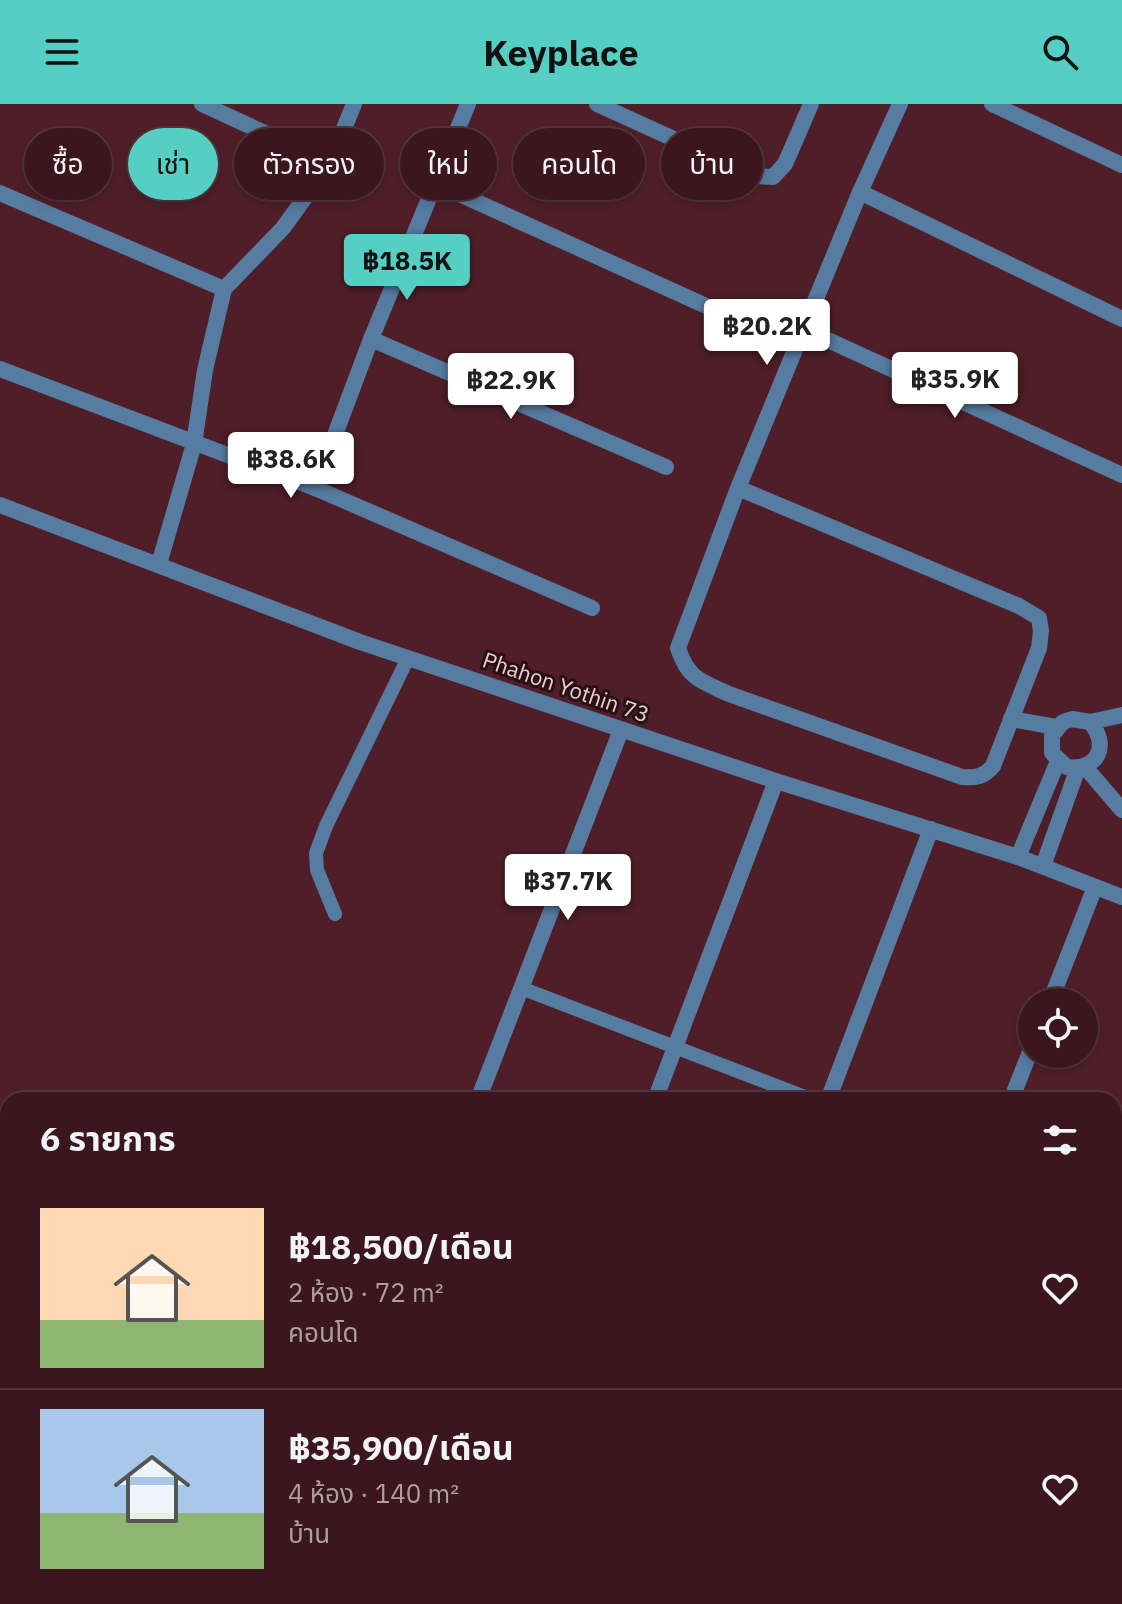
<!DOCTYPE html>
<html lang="th">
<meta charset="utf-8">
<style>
:root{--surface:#3b161f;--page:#421f28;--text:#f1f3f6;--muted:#ac9fa4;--line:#54353d;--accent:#55cec4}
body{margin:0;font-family:"IBM Plex Sans","Noto Sans Thai",sans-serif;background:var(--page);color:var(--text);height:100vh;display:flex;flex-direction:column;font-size:30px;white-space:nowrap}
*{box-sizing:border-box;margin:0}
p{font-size:26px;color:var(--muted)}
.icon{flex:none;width:44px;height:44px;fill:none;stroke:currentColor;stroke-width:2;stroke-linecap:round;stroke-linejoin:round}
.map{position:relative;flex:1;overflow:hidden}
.sheet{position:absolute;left:0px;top:988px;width:1122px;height:512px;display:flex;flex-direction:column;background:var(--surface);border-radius:24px 24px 0 0;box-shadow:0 4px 12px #0003,0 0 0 2px var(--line)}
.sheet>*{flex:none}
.top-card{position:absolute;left:24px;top:24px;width:1074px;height:72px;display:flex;gap:16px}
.buttons{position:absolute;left:1018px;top:884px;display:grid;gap:16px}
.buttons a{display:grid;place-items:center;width:80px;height:80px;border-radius:50%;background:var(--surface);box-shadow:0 4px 12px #0003,0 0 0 2px var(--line);font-size:40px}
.price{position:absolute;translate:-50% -68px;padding:0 18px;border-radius:8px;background:#fff;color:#222;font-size:26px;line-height:52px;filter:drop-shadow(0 2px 4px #0008)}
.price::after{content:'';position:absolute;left:50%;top:48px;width:24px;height:18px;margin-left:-12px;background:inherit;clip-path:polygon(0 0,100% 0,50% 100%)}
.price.current{background:var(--accent);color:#111}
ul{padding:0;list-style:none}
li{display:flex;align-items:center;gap:24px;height:200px;padding:0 40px}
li+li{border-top:2px solid var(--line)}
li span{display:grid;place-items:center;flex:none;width:224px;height:160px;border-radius:0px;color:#555}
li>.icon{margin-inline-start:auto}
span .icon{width:96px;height:96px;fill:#fffc;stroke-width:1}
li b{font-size:34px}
h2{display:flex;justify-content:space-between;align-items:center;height:96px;padding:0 40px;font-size:34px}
.tag{padding:0 28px;border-radius:36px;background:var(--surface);box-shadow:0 4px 12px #0003,0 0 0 2px var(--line);font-size:28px;line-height:72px}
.tag.current{background:var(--accent);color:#111}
header{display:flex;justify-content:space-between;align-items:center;height:104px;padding:0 40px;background:var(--accent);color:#111;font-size:36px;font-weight:800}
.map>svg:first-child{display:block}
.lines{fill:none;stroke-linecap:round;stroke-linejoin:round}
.lane{stroke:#567ca1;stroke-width:14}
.street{stroke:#567ca1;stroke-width:16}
.labels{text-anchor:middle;stroke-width:6;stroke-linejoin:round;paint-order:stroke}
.street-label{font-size:22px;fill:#edccd1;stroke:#271115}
</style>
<header><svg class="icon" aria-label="menu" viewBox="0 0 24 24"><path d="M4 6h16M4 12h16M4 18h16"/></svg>Keyplace<svg class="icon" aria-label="search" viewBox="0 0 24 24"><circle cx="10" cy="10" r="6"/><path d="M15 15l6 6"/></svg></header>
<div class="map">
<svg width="1122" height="1500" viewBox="0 0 1122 1500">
<rect width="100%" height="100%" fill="#4f1e29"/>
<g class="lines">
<!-- lane -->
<g class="lane">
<polyline points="335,810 317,766 316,749 326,722 408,554"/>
<polyline points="521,884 813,996"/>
<polyline points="0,1338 8,1347"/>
<polyline points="122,1492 128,1500"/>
</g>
<!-- street -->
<g class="street">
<polyline points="202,0 330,59"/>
<polyline points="597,0 755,72 773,73 785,60 811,0"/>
<polyline points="992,0 1122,61"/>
<polyline points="435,79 715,206"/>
<polyline points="860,88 1122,215"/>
<polyline points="0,89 224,185"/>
<polyline points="804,225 1122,371"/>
<polyline points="371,235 666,363"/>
<polyline points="0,265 315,384 592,504"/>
<polyline points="315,384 371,235 468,0"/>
<path d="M738,384L1019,502L1039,514L1041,527L1039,544L993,662C984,673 976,674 962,673L729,590C701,577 688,575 678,544L738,384L860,88L900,0"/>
<polyline points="0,401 360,538 776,677 1018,753 1122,793"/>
<polyline points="159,460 194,340 205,266 224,185 283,124 330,59 354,0"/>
<polyline points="1011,615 1056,623"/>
<path d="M1090,618C1110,641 1098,667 1067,663L1052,649V631L1063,618L1072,615L1090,618L1122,611"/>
<polyline points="1085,663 1122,706"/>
<polyline points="1018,753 1058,657"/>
<polyline points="1043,762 1078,664"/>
<polyline points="1050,898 1095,783"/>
<polyline points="478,996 621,626"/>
<polyline points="655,996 776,677"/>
<polyline points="828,996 931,725"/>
<polyline points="1011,996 1032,943"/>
<polyline points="0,1212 8,1221"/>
<polyline points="212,1492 216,1500"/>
<polyline points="704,1492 727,1500"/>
<polyline points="813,1500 816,1492"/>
</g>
</g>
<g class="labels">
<!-- street labels -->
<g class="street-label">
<text transform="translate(566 583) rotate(19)" y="8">Phahon Yothin 73</text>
</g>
</g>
</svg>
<div class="buttons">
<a><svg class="icon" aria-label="locate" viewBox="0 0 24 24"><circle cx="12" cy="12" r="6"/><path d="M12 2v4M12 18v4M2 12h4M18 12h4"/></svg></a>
</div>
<b class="price current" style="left:407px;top:198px">฿18.5K</b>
<b class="price" style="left:767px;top:263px">฿20.2K</b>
<b class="price" style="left:955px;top:316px">฿35.9K</b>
<b class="price" style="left:511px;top:317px">฿22.9K</b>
<b class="price" style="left:291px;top:396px">฿38.6K</b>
<b class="price" style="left:568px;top:818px">฿37.7K</b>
<div class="top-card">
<a class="tag">ซื้อ</a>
<a class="tag current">เช่า</a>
<a class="tag">ตัวกรอง</a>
<a class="tag">ใหม่</a>
<a class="tag">คอนโด</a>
<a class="tag">บ้าน</a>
</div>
<section class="sheet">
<h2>6 รายการ<svg class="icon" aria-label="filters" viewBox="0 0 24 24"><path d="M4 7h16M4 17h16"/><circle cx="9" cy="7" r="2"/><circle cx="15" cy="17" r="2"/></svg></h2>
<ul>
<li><span style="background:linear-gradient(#ffd9b3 70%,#8fb573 0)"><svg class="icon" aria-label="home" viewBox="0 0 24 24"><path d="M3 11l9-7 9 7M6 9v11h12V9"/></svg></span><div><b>฿18,500/เดือน</b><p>2 ห้อง · 72 m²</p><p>คอนโด</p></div><svg class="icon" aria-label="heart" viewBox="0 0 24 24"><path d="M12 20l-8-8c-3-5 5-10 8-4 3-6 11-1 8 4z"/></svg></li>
<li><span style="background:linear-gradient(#a9c7e8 65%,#8fb573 0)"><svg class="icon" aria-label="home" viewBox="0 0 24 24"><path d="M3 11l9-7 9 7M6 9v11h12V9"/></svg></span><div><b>฿35,900/เดือน</b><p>4 ห้อง · 140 m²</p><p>บ้าน</p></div><svg class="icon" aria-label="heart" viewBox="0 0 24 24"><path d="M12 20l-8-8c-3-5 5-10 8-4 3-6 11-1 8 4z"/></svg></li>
</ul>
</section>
</div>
